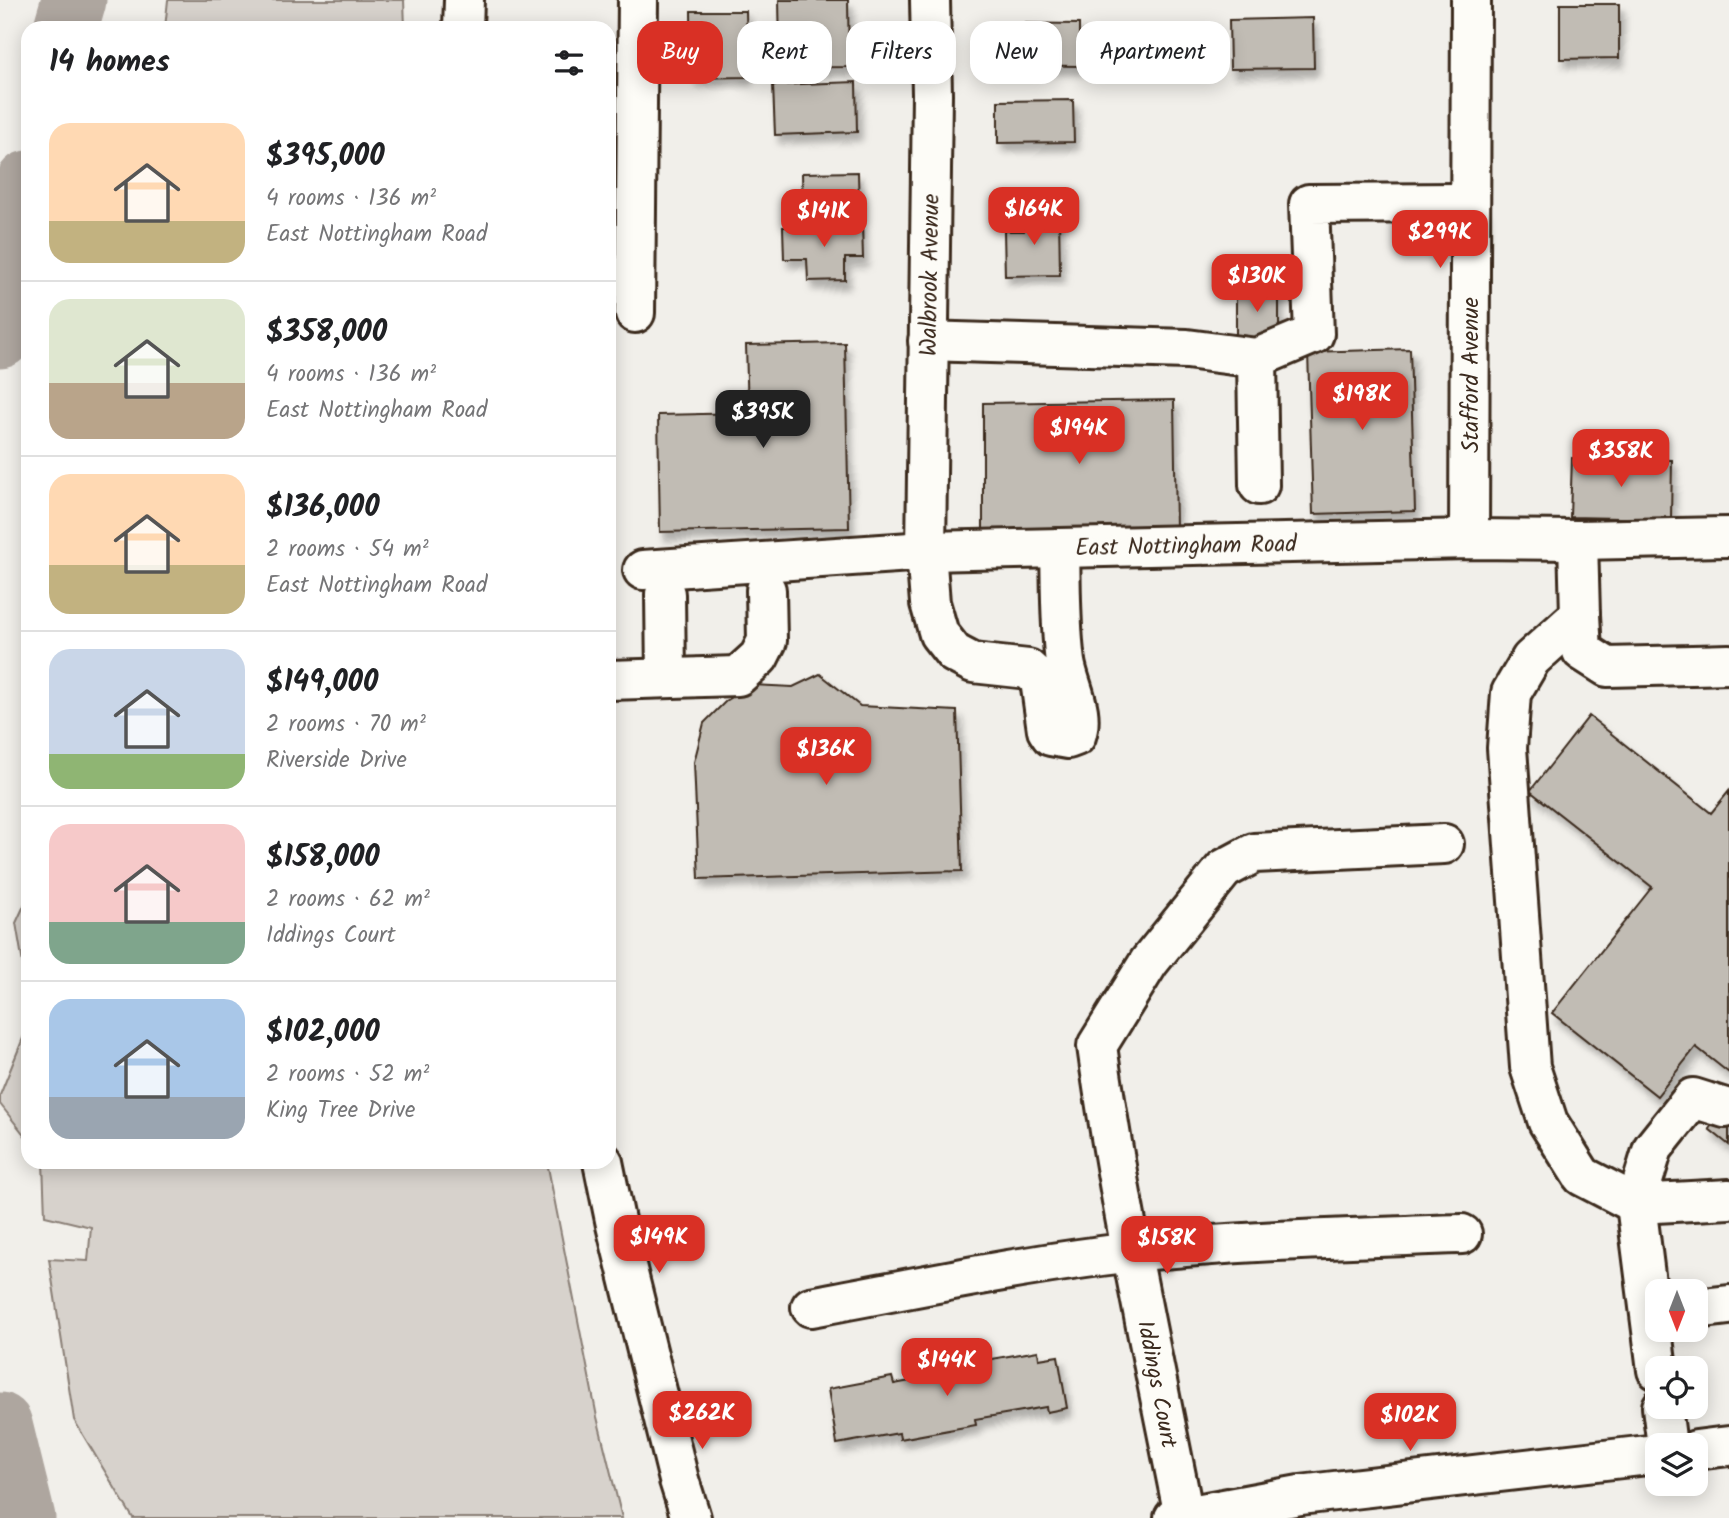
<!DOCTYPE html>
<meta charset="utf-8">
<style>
:root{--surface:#fff;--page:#f6f6f6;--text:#202124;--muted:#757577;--line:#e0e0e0;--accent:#d93025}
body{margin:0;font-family:Kalam,sans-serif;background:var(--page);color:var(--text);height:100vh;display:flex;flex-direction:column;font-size:26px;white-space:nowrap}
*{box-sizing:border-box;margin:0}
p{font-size:23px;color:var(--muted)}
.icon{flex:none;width:38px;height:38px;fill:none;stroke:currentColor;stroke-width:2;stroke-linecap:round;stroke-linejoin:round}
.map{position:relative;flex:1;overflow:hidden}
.side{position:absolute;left:21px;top:21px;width:595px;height:1148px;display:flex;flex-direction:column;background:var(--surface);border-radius:21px;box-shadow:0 4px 18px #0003}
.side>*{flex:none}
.banner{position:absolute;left:637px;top:21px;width:665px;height:63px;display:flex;gap:14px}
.needle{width:46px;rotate:180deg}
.tools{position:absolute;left:1645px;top:1279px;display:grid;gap:14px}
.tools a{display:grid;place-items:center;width:63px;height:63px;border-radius:14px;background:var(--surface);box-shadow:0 4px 18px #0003;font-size:35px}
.price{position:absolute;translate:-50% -60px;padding:0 16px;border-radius:14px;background:var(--accent);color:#fff;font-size:23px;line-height:46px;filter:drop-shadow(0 2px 4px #0008)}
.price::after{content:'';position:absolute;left:50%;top:42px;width:21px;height:16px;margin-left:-10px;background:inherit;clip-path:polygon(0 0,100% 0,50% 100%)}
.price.selected{background:#222;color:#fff}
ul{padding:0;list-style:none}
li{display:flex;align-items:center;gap:21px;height:175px;padding:0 28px}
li+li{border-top:2px solid var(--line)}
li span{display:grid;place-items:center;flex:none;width:196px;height:140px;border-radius:21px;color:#555}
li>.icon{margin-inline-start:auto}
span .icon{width:84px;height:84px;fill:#fffc;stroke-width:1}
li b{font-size:30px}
h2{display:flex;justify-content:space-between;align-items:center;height:84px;padding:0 28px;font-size:30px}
.pill{padding:0 24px;border-radius:21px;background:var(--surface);box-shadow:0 4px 18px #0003;font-size:24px;line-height:63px}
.pill.selected{background:var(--accent);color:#fff}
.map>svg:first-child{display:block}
.green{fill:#d7d2cc;stroke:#897e75;stroke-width:2}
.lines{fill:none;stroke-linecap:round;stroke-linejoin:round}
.river{stroke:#aea69f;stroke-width:65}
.building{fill:#c1bcb4;stroke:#3b2a1e;stroke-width:2;filter:url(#shadow)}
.minor-casing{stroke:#3b2a1e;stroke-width:44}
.major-casing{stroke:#3b2a1e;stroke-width:44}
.minor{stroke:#fdfcf7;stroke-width:38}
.major{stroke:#fdfcf7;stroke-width:38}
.labels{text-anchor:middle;stroke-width:7;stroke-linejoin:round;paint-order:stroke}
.street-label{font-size:23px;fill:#3b2a1e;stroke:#fdfcf7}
</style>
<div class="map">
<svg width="1729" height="1518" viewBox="0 0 1729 1518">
<defs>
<filter id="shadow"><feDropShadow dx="4.5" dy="8" stdDeviation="3.5" flood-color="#0004"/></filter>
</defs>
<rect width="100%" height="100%" fill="#f1efea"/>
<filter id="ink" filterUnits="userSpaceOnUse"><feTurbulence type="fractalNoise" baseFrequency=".0143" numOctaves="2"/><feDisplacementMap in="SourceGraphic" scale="14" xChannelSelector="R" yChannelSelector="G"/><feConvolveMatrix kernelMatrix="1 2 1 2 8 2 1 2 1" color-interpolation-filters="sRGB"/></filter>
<g filter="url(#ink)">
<!-- green -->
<g class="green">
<polygon points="168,0 404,0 405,28 165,28"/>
<polygon points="28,897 28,993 16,923"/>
<polygon points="28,1026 28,1135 26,1137 0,1104 0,1095"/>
<polygon points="43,1162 547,1162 597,1417 622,1518 133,1518 74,1420 49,1259 88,1261 91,1227 45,1216"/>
</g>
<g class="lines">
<!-- river -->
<g class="river">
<polyline points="66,28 74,0"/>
<polyline points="0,336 28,183"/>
<polyline points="0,1425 23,1518"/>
</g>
</g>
<!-- building -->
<g class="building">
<polygon points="779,0 848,0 849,67 747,68 747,77 692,78 691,11 746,11 747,49 780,49"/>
<polygon points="1560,4 1619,4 1619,58 1560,59"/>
<polygon points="1313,18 1314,68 1230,69 1229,20"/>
<polygon points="1001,23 1079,24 1079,66 1001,65"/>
<polygon points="856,82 857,132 775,135 773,85"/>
<polygon points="1073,100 1074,142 998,143 998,101"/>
<polygon points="858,172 859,213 803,214 802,173"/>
<polygon points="1059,213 1060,275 1005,276 1004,231 1024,231 1024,214"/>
<polygon points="862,224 863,258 845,258 845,280 808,281 807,259 784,259 783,227"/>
<polygon points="1236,289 1279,289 1279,338 1236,339"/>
<polygon points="845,343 849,528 660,532 658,415 748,413 746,345"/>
<polygon points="1410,349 1415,511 1313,514 1308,352"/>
<polygon points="1174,400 1176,529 983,531 983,403"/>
<polygon points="1572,458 1672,460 1671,519 1570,517"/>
<polygon points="820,674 860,706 957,711 962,871 699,879 694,762 704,723 726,701 752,685 793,687"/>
<polygon points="1589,716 1711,813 1729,791 1729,1073 1696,1047 1657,1096 1552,1013 1652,887 1530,791"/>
<polygon points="1729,1103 1729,1145 1709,1129"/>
<polygon points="1038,1351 1039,1359 1058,1356 1067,1408 1047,1412 1046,1407 975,1419 976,1425 900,1439 899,1433 837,1444 828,1389 892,1377 894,1384 963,1371 962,1364"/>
</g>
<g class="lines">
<!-- minor casing -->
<g class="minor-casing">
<g id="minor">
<path d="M930,0L932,94L926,551L930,603L939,634L954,653L973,663L1028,669L1040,680L1047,730L1051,736L1068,739L1076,736C1085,711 1069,687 1065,662C1060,624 1061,585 1060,548"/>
<polyline points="635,313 638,0"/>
<polyline points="928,341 1187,349 1257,358"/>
<polyline points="1259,485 1257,358 1314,334 1309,204 1470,203"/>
<polyline points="1469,539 1471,0"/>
<polyline points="1578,540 1580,615 1531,659 1511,693 1507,748 1530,1067 1548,1122 1582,1176 1636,1204 1729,1199"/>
<polyline points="643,570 926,551 1469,539 1578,540 1729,537"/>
<polyline points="665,594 666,678"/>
<polyline points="1580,615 1582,651 1607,667 1729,664"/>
<polyline points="609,680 738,676 759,657 767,641 766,590"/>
<path d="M811,1307C918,1287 1025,1264 1134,1252C1243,1240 1353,1238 1462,1234"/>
<polyline points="1696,1309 1729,1305"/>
<polyline points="1657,1370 1636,1204 1653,1148 1693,1098 1725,1108"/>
<polyline points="1662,1407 1667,1446"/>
<polyline points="1696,1450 1729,1446"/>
<path d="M1184,1516C1153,1360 1119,1203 1097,1046L1149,962L1224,869L1254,853L1444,844"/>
<polyline points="1174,1518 1300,1495 1657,1454"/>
</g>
</g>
<!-- major casing -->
<g class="major-casing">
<g id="major">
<polyline points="463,28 464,0"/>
<polyline points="603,1162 616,1225 679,1480 691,1518"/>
</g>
</g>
<!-- minor -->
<use href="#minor" class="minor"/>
<!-- major -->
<use href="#major" class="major"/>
</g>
</g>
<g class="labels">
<!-- street labels -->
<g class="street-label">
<text transform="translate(929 275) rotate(-89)" y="8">Walbrook Avenue</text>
<text transform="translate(1470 375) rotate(-90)" y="8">Stafford Avenue</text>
<text transform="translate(1186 545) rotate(-1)" y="8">East Nottingham Road</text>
<text transform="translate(1158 1384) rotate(79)" y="8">Iddings Court</text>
</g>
</g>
</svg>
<div class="tools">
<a><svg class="needle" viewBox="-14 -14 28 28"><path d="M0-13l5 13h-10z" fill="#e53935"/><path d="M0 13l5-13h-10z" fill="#757577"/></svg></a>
<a><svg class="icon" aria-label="locate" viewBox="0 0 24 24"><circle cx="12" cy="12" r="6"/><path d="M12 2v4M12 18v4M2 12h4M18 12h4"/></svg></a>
<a><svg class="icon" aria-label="layers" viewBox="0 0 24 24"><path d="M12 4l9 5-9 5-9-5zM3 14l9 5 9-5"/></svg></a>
</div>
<b class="price" style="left:1034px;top:247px">$164K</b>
<b class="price" style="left:824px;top:249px">$141K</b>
<b class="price" style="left:1440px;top:270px">$299K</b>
<b class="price" style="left:1257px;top:314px">$130K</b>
<b class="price" style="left:1362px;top:432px">$198K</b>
<b class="price selected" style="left:763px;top:450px">$395K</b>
<b class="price" style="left:1079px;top:466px">$194K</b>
<b class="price" style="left:1621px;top:489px">$358K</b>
<b class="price" style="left:826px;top:787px">$136K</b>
<b class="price" style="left:659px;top:1275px">$149K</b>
<b class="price" style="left:1167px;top:1276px">$158K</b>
<b class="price" style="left:947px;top:1398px">$144K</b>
<b class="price" style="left:702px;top:1451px">$262K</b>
<b class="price" style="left:1410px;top:1453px">$102K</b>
<div class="banner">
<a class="pill selected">Buy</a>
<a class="pill">Rent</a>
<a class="pill">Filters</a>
<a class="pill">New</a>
<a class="pill">Apartment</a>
</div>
<section class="side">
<h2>14 homes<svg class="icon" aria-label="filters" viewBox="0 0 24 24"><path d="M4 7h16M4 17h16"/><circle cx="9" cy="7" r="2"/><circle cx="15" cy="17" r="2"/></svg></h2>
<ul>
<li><span style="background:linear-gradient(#ffd9b3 70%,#c2b280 0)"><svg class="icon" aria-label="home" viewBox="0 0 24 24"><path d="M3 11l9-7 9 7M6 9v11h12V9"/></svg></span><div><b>$395,000</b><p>4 rooms · 136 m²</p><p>East Nottingham Road</p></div></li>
<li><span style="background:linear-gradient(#dfe7d0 60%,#b9a48a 0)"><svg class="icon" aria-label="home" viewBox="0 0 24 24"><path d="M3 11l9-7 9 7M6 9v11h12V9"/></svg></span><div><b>$358,000</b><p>4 rooms · 136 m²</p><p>East Nottingham Road</p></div></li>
<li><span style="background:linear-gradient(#ffd9b3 65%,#c2b280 0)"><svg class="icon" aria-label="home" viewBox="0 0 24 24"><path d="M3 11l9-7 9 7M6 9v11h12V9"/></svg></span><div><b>$136,000</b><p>2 rooms · 54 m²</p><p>East Nottingham Road</p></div></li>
<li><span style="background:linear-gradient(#c9d6e8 75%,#8fb573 0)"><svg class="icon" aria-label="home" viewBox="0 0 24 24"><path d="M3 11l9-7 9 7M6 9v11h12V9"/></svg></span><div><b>$149,000</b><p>2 rooms · 70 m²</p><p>Riverside Drive</p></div></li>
<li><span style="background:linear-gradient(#f6c9c9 70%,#7fa58c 0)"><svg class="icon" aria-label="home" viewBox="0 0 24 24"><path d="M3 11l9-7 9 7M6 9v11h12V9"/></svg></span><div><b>$158,000</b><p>2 rooms · 62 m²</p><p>Iddings Court</p></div></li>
<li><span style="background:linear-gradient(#a9c7e8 70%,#9aa5b1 0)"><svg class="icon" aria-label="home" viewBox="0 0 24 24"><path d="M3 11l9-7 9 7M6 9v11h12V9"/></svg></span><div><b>$102,000</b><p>2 rooms · 52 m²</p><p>King Tree Drive</p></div></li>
</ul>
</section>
</div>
